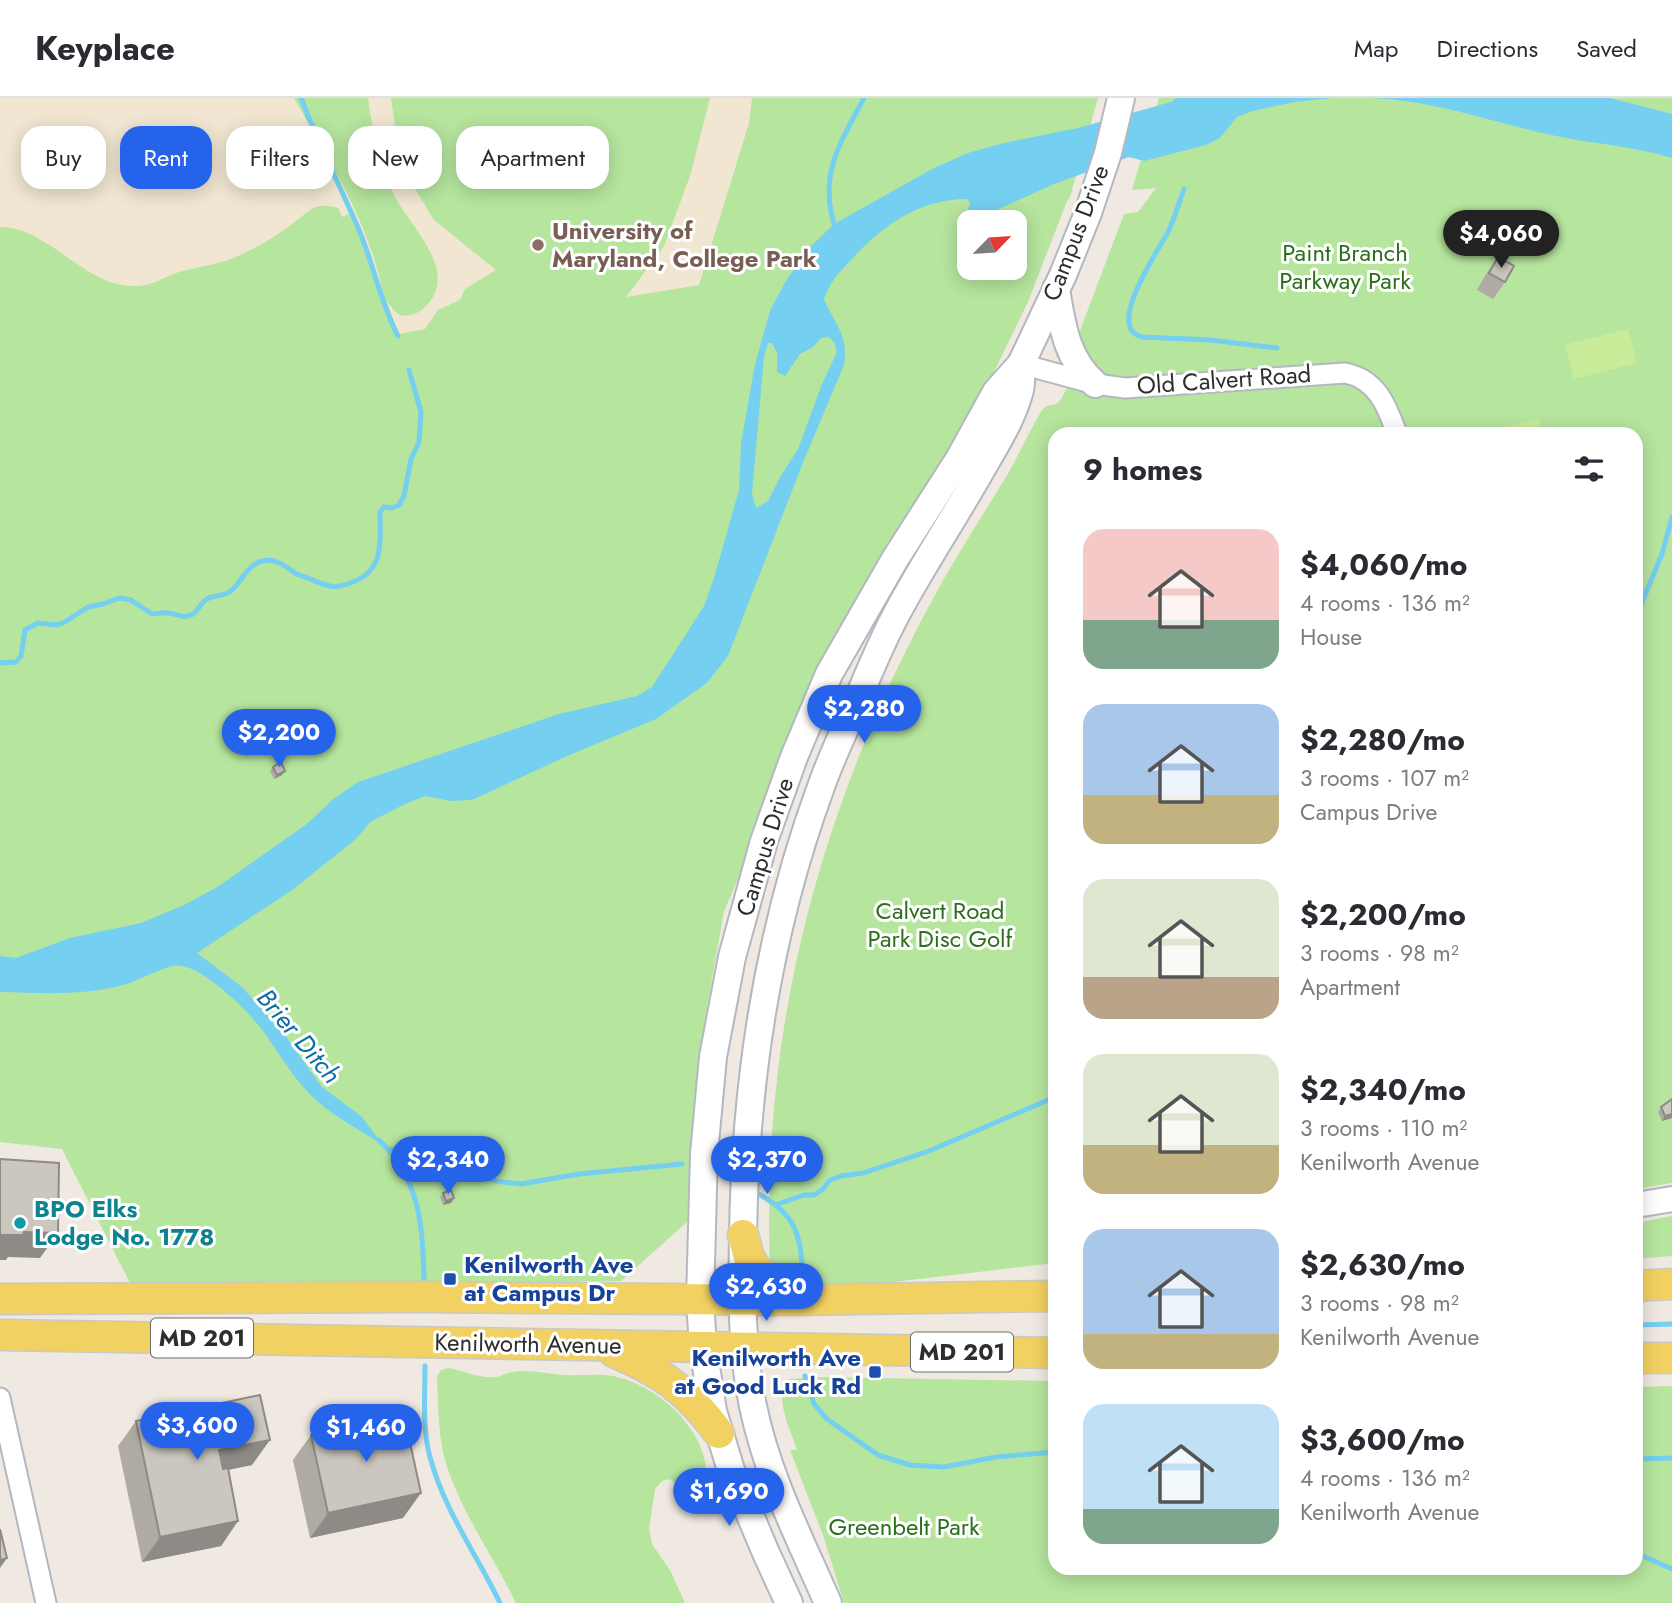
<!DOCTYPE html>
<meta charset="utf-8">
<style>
:root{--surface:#fff;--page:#f2f2f3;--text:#2b2b33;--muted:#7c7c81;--line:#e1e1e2;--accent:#2563eb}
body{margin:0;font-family:Jost,sans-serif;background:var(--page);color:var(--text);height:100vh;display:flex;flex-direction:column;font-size:26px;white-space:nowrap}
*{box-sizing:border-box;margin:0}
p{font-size:23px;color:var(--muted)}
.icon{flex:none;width:38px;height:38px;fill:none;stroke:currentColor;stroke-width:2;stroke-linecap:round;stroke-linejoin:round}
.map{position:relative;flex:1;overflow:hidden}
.sheet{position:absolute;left:1048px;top:329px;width:595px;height:1148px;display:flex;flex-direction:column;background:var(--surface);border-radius:21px;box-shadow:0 4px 18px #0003}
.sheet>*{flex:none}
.top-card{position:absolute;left:21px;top:28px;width:665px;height:63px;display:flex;gap:14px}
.needle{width:46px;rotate:65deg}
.fabs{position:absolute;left:957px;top:112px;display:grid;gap:14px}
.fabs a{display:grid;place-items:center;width:70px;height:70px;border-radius:14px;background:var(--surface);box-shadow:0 4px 18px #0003;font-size:35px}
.price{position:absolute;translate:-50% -60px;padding:0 16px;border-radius:24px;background:var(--accent);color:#fff;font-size:23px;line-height:46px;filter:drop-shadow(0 2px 4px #0008)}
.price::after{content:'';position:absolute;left:50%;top:42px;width:21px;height:16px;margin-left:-10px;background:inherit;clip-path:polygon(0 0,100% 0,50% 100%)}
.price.current{background:#222;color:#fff}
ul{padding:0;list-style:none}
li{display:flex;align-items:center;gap:21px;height:175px;padding:0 35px}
li span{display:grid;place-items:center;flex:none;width:196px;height:140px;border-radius:21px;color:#555}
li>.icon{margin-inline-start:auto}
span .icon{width:84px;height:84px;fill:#fffc;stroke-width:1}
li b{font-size:30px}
h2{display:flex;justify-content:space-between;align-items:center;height:84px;padding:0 35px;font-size:30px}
.pill{padding:0 24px;border-radius:21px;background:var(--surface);box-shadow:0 4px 18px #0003;font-size:24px;line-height:63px}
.pill.current{background:var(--accent);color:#fff}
header{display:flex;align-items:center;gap:42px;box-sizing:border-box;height:98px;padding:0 35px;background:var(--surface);border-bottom:2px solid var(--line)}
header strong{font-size:33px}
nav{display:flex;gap:38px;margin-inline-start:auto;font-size:24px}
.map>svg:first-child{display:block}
.education{fill:#f0e6d1}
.green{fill:#b6e59e;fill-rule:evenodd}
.pitch{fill:#c9ec9a}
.water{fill:#75cff0;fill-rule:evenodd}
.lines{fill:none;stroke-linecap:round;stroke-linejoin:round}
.stream{stroke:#75cff0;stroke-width:5}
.minor-casing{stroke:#b4b7c1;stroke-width:23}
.tertiary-casing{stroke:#b4b7c1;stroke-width:28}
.secondary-casing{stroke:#b4b7c1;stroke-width:30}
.primary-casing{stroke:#c9c9c9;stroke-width:33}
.minor{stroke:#fff;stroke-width:19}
.tertiary{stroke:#fff;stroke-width:24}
.secondary{stroke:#fff;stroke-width:26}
.primary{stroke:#f2d163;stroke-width:30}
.wall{fill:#afaba4}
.shaded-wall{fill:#8e8b86}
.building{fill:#cbc7bf;stroke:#8e8b86;stroke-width:2}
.education-dot{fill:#8d6e63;stroke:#fff;stroke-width:2.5}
.culture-dot{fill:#0f9aa8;stroke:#fff;stroke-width:2.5}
.transit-dot{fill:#1a4fb4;stroke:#fff;stroke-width:2.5}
.labels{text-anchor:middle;stroke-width:6;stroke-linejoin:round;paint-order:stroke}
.shield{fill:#fff;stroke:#6d6d6d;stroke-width:2}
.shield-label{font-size:23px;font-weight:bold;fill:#2e2e2e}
.education-label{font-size:24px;font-weight:bold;fill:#785e54;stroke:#fff;text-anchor:start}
.street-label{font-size:24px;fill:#2e2e2e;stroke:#fff}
.park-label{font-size:24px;fill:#2c6e1b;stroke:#fff}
.culture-label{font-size:24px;font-weight:bold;fill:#0d838f;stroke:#fff;text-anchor:start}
.transit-label{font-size:24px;font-weight:bold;fill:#164399;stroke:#fff;text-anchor:start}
.water-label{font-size:26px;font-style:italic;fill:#0d6fa3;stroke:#fff}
</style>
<header>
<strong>Keyplace</strong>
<nav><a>Map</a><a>Directions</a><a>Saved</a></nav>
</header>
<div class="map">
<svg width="1672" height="1505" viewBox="0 0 1672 1505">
<rect width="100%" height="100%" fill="#efe9e1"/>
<!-- education -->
<polygon class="education" points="0,0 756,0 699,187 399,236 352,116 296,172 0,232"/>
<!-- green -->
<g class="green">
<path d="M294,0H368C372,32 379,63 392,93C405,123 456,167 431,202C425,210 420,215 410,217C397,221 393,210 386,202L399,236L425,231L438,212L460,202L465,191L496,172L434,122L401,68L391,0H710L690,78L664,148L626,199L699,187L749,25L752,0H1098L1070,99L1067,103L1028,204L990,282L947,357L876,467L724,813L699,955L691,1039L687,1124L621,1183L133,1191L62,1051L0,1044V129C56,130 90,201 150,186C160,183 169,177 179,174C196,169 215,167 231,161C251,153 274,140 291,127C309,114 313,103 338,110L342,119L352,115L382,191C368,122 328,61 294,0ZM970,124H1015V170H970Z"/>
<path d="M1159,0H1672V1085L1636,1091V336H1055V1165L791,1196L770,1181C768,1118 769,1054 776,991C794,815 854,642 940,488C963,446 990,407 1014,365C1018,357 1040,313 1044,310C1047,306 1055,308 1059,304C1064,299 1080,262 1084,252L1078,238L1124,116L1138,114L1156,90L1132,92Z"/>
<polygon points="1672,1118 1672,1158 1636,1161 1636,1125"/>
<path d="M449,1270C463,1273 482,1281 496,1279C502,1278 506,1275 512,1274C529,1271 547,1276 565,1277C581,1278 598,1275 613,1278C646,1285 677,1308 694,1336C704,1352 710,1374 703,1392L690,1396L683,1393L670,1381L662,1383L655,1391L649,1431L652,1446L671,1474L685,1505H516C492,1455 456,1408 443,1354C438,1329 438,1303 437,1278L441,1272Z"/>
<path d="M818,1279L1055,1283V1470H1636V1289L1672,1288V1505H844L823,1437L790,1352H797C791,1333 772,1296 789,1281Z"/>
</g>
<!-- pitch -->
<g class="pitch">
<polygon points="1628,231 1637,265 1574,281 1565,247"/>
<polygon points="1539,321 1542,336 1483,336 1483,335"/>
</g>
<!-- water -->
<g class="water">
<path d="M1176,0H1332L1294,4L1253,13L1237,19L1220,40L1206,47L1144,63L1129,59L1054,86L992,114L975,117L968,112L970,105L967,101C919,101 882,128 851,162C837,177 832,181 824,201C835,227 849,237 844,267L802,367L728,558L707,585L656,621L565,659L472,702L451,703L425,698L405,706L370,724L356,741L292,792L197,855L242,889L285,937L322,989L361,1018L384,1048C362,1032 338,1022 317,1003C291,980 277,949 255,923C240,906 197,863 173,868C158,871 138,883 123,887C83,898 41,895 0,894V858L16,860L70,840L141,825L184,807L219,788L308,725L332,702L358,684L559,616L637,598L652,589L704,508L714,480L739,392L741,345L755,266L770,213L784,186L805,154L834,126L934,70L968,55L1004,45L1078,30L1171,4ZM829,239L834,244L837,254L822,286L798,351L780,379L768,403L756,410L752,396L764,258L768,245H772L777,255V274L785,278L800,256L813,249L821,240Z"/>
<path d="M1371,0H1610L1672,16V60C1634,48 1594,46 1556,38C1494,25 1434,2 1371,0Z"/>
</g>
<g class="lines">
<!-- stream -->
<g class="stream">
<path d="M301,0C318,45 340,88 359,132C374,167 380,204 398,238"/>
<path d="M1184,91C1179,105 1175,119 1169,132C1159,152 1104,230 1142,239L1210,242L1277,250"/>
<path d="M836,132C817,77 840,46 864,0"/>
<polyline points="1636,519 1662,456 1672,419"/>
<path d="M0,565L16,564L21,558L25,532L38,525L56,527L63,525L88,509L103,506L119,500L131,502L152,516C157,516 163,514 168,515C177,515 183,522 193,516C199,512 201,504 207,501C216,496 225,499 232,492C242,483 247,467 262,463C276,460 285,468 295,475C301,479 305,478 310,481C329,489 335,492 355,483C385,471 380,441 380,414L384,409L392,410L399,407L404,398L411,361L419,344L421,314L409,272"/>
<path d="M379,1042C420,1082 423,1127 424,1181"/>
<polyline points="389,1051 429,1055 447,1060 474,1076 496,1083 521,1086 579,1076 682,1066"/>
<path d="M757,1095C796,1116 800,1135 803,1177"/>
<polyline points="778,1106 804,1097 814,1097 823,1091 830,1082 841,1078 863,1075 929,1053 1055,999"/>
<polyline points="1636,1227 1672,1226"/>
<path d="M425,1268C425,1298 422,1330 430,1359C444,1412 477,1457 500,1505"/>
<polyline points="805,1278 814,1306 827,1321 878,1357 910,1367 944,1369 996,1359 1055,1354"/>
<polyline points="1636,1361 1672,1360"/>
<polyline points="1636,1455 1672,1471"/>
</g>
<!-- minor casing -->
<g class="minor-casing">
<g id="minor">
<path d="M1021,266L1095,286L1125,290L1345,275C1377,281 1387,308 1397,336"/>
<polyline points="0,1300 46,1505"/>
</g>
</g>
<!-- tertiary casing -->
<g class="tertiary-casing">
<polyline id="tertiary" points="1636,1107 1672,1101"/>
</g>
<!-- secondary casing -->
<g class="secondary-casing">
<g id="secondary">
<path d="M1056,191C1062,226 1066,261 1095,286"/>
<polyline points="789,1505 766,1455 731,1372 713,1313 703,1249 700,1202 704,1056 713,959 732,859 764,743 794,659 829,576 895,461 959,361 996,294 1021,266 1063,177 1088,115 1108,55 1121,0"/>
<path d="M828,1505C800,1441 767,1377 753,1308C741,1252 742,1195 743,1138C745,985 769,829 822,686C831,661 842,637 853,613C866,581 880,547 896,517C923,466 955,419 983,369C997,345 1013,319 1020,292C1022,284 1021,274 1021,266"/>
</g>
</g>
<!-- primary casing -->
<g class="primary-casing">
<g id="primary">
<polyline points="743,1137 749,1159 758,1174 810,1198"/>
<polyline points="1636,1188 1672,1186"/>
<polyline points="0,1201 419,1199 797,1202 1055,1198"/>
<polyline points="0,1237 1055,1255"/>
<path d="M614,1254C663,1275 687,1292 719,1335"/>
<polyline points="1636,1260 1672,1260"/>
</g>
</g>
<!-- minor -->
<use href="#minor" class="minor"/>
<!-- tertiary -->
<use href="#tertiary" class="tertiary"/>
<!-- secondary -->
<use href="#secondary" class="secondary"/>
<!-- primary -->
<use href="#primary" class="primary"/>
</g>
<!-- wall -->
<g class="wall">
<polygon points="1498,159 1505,184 1493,201 1477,192 1486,176"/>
<polygon points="273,669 285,673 282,677 274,681 270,673"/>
<polygon points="1661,1009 1672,1020 1662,1023 1658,1014"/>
<polygon points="443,1095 454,1100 451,1105 443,1107 440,1099"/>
<polygon points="136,1323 252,1367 228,1372 238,1423 221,1448 142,1464 118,1348"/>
<polygon points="311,1337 403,1420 310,1440 293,1362"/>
</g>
<!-- shaded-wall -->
<g class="shaded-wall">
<polygon points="285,673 282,677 274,681 277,677"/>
<polygon points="1672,1016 1672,1020 1662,1023 1665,1018"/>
<polygon points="454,1100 451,1105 443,1107 446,1103"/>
<polygon points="24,1134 58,1135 40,1160 8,1159 6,1162 0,1162 0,1137"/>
<polygon points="270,1342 252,1367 202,1377 219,1352"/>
<polygon points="421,1395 403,1420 310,1440 328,1415"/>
<polygon points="238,1423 221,1448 142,1464 160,1439"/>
<polygon points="7,1460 0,1470 0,1462"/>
</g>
<!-- building -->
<g class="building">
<polygon points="1498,159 1514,168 1505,184 1489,175"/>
<polygon points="281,664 285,673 277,677 273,669"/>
<polygon points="1672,1001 1672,1016 1665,1018 1661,1009"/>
<polygon points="0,1061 59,1065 58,1135 24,1134 23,1137 0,1137"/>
<polygon points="451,1092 454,1100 446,1103 443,1095"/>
<polygon points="260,1297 270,1342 219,1352 223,1371 228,1370 238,1423 160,1439 136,1323"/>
<polygon points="404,1317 421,1395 328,1415 311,1337"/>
<polygon points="0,1431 7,1460 0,1462"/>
</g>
<!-- markers -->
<circle class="education-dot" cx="538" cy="147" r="7"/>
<circle class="culture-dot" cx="20" cy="1125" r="7"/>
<g class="transit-dot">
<rect x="443" y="1174" width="14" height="14" rx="3.5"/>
<rect x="868" y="1267" width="14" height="14" rx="3.5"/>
</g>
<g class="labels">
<!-- shield labels -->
<g class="shield">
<rect x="151" y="1220.5" width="102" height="39" rx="5"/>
<rect x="911" y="1234.5" width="102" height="39" rx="5"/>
</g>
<g class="shield-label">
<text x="202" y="1248">MD 201</text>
<text x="962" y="1262">MD 201</text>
</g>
<!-- education labels -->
<g class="education-label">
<text x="552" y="141">University of<tspan x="552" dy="28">Maryland, College Park</tspan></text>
</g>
<!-- street labels -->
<g class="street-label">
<text transform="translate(1076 135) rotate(-69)" y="8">Campus Drive</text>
<text transform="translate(1224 282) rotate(-4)" y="8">Old Calvert Road</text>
<text transform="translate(765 749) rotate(-73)" y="8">Campus Drive</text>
<text transform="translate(528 1246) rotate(1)" y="8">Kenilworth Avenue</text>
</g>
<!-- park labels -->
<g class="park-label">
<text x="1345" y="163">Paint Branch<tspan x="1345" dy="28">Parkway Park</tspan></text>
<text x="940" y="821">Calvert Road<tspan x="940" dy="28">Park Disc Golf</tspan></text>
<text x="904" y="1437">Greenbelt Park</text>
</g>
<!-- culture labels -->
<g class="culture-label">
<text x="34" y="1119">BPO Elks<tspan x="34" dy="28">Lodge No. 1778</tspan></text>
</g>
<!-- transit labels -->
<g class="transit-label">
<text x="464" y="1175">Kenilworth Ave<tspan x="464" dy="28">at Campus Dr</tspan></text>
<text x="861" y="1268" text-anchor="end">Kenilworth Ave<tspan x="861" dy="28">at Good Luck Rd</tspan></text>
</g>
<!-- water labels -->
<g class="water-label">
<text transform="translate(299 938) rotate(50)" y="9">Brier Ditch</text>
</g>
</g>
</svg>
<div class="fabs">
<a><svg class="needle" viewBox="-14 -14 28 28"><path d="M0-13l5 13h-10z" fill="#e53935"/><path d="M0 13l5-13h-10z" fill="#7c7c81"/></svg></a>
</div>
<b class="price current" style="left:1501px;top:172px">$4,060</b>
<b class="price" style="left:864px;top:647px">$2,280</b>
<b class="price" style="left:279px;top:671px">$2,200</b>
<b class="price" style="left:448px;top:1098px">$2,340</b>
<b class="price" style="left:767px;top:1098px">$2,370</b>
<b class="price" style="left:766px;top:1225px">$2,630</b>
<b class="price" style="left:197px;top:1364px">$3,600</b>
<b class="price" style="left:366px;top:1366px">$1,460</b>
<b class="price" style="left:729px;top:1430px">$1,690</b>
<div class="top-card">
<a class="pill">Buy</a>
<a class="pill current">Rent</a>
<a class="pill">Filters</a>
<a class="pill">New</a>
<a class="pill">Apartment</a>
</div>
<section class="sheet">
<h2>9 homes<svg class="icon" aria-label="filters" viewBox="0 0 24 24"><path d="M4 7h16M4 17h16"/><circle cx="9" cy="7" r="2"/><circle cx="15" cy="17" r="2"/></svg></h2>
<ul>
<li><span style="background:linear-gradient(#f6c9c9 65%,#7fa58c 0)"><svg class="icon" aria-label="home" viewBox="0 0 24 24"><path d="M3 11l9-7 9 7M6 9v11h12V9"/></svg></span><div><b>$4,060/mo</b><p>4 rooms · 136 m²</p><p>House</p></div></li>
<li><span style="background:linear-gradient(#a9c7e8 65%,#c2b280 0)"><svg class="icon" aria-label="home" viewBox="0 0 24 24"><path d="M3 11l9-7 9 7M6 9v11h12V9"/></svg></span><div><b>$2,280/mo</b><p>3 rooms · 107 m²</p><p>Campus Drive</p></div></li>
<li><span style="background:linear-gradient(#dfe7d0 70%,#b9a48a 0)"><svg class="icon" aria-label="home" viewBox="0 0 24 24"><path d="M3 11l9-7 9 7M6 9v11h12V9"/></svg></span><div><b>$2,200/mo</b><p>3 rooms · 98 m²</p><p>Apartment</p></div></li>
<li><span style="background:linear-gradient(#dfe7d0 65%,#c2b280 0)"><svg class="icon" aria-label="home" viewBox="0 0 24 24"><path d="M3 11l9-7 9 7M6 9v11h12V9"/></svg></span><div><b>$2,340/mo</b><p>3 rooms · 110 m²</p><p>Kenilworth Avenue</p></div></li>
<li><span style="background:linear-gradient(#a9c7e8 75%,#c2b280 0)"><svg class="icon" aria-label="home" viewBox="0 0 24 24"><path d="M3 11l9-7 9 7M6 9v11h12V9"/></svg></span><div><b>$2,630/mo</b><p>3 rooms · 98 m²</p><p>Kenilworth Avenue</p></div></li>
<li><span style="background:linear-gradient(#bfe0f5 75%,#7fa58c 0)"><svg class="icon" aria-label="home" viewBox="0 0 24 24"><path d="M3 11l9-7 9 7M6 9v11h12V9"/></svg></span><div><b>$3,600/mo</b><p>4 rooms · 136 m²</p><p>Kenilworth Avenue</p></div></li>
</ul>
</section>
</div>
